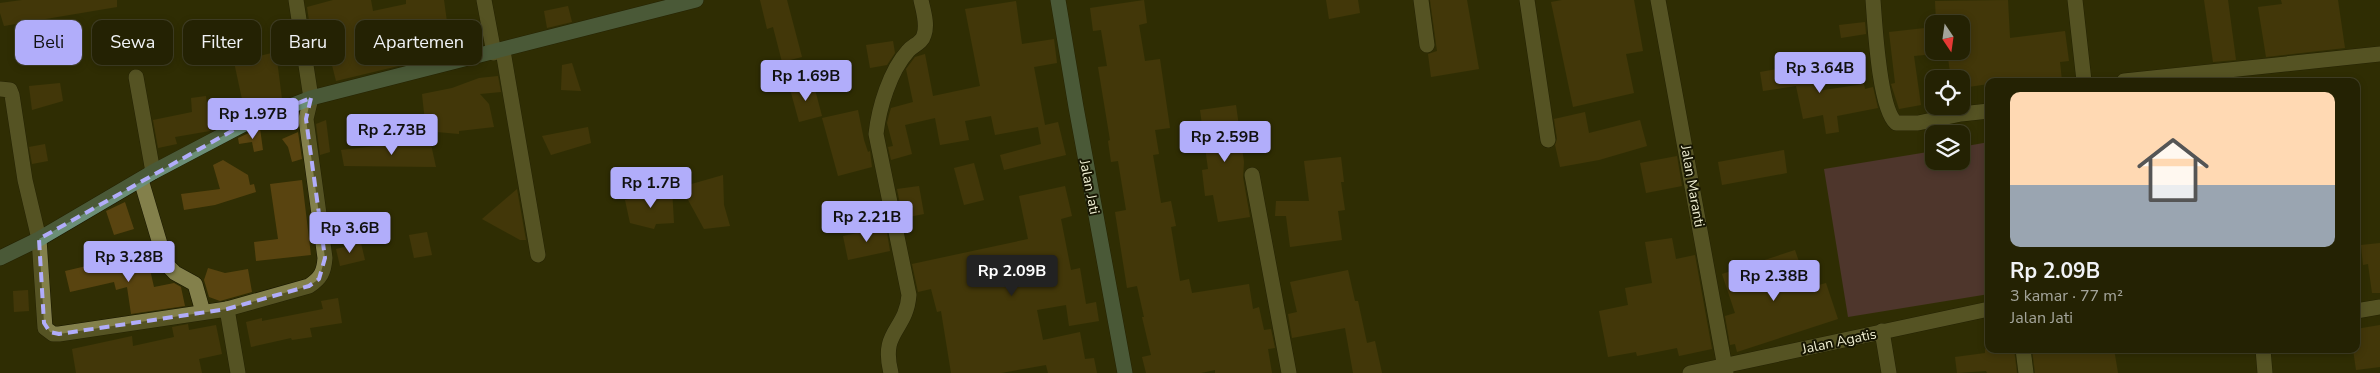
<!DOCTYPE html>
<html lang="id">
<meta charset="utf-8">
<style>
:root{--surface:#242203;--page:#302f12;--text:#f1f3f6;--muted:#a3a49a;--line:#413f25;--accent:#b1adfa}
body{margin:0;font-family:"Nunito Sans",sans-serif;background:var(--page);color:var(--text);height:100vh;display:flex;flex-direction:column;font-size:19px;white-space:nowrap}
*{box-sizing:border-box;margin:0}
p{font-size:16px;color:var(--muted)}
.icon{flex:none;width:28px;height:28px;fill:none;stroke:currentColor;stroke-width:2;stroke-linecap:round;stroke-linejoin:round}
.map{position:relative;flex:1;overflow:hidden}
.side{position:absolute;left:1985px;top:78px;width:375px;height:275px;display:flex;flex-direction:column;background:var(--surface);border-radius:10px;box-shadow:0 2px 8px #0003,0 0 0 1px var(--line)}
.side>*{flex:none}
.banner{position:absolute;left:15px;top:20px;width:475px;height:45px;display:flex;gap:10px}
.needle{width:32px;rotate:167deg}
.controls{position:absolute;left:1925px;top:15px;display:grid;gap:10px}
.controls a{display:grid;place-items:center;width:45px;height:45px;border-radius:10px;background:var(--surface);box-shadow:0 2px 8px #0003,0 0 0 1px var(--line);font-size:25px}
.price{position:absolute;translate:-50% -42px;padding:0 11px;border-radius:5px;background:var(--accent);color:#111;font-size:16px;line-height:32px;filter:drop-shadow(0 1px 2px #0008)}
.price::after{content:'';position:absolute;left:50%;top:30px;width:15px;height:11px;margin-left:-8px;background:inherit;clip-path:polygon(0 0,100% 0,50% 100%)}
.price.on{background:#222;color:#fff}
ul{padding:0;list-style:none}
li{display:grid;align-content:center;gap:10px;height:265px;padding:0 25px}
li+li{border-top:1px solid var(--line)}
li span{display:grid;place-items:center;height:155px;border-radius:10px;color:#555}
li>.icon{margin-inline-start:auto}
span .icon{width:90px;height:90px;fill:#fffc;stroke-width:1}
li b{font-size:21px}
.tag{padding:0 18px;border-radius:10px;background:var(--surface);box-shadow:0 2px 8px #0003,0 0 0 1px var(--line);font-size:18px;line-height:45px}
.tag.on{background:var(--accent);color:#111}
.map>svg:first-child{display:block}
.green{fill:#73415d}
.building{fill:#594410}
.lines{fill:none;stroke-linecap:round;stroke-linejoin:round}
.street-casing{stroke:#181600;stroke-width:16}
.secondary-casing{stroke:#181600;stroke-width:16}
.street{stroke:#83804b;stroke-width:15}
.secondary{stroke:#6b8e76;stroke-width:15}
.marked{fill:none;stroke:#b1adfa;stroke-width:4;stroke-dasharray:10 6;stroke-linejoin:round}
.labels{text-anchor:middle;stroke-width:4;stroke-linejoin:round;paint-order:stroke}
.street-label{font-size:14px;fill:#f0efd3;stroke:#171602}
</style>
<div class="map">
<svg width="2380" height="373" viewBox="0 0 2380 373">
<rect width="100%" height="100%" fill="#302e04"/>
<!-- green -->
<polygon class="green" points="1989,142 1989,294 1848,317 1824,169 1934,151 1934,161 1961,161 1961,147"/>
<!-- building -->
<g class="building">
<polygon points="22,0 117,0 117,7 4,26 0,13 0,3"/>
<polygon points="333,0 371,0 373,11 406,4 406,0 444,0 447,22 413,23 415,62 336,81 327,45 313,48 307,7"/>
<polygon points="760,0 787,0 802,57 782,62 773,27 767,29"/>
<polygon points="1144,0 1147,23 1139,25 1145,61 1160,59 1170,128 1155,130 1159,154 1153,155 1161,203 1171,201 1176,226 1171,227 1180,281 1189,279 1192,293 1249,284 1253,309 1259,307 1264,330 1271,329 1275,348 1268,349 1272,373 1215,373 1215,370 1201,373 1146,373 1142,357 1151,355 1142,317 1144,317 1137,286 1127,288 1115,212 1126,210 1118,161 1111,162 1108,141 1110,140 1098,67 1107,66 1101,30 1093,31 1090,8"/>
<polygon points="1326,0 1358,0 1360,13 1329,19"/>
<polygon points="1430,0 1467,0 1479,69 1431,77 1428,54 1437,51"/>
<polygon points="1562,0 1634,0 1643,51 1626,54 1634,93 1573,107 1551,2"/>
<polygon points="2008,0 2010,38 2065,31 2069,61 2060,62 2062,81 1989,81 1989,84 1961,88 1961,79 1951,79 1947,51 1961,51 1961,21 1936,22 1935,1"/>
<polygon points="2204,0 2228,0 2236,60 2213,62"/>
<polygon points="2281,0 2338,0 2345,48 2266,57 2258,7 2282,4"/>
<polygon points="1016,1 1022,44 1054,39 1057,63 1034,67 1045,125 1058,122 1066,155 1004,170 1000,155 1041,144 1038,127 995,135 991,116 965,121 969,140 940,145 935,118 905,125 912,154 891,160 888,147 893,146 887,123 889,115 891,108 913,102 906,69 915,57 925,54 933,96 980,86 965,9"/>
<polygon points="568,6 572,22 547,28 544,11"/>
<polygon points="1865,22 1866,34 1841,38 1839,25"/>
<polygon points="1934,27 1934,54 1914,56 1921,105 1899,109 1891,84 1895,83 1889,32"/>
<polygon points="122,32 122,55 102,62 94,42"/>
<polygon points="893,41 895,53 887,65 870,68 866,45"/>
<polygon points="276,52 282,99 259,108 258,106 258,108 245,113 234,62"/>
<polygon points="1814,57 1817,91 1864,84 1865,89 1873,87 1878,108 1837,116 1839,132 1826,134 1823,115 1803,119 1796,86 1763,91 1760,72 1795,66 1794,59"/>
<polygon points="572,63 581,91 561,90 562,65"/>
<polygon points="498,76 501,92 480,94 489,104 494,127 459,131 459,134 426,131 422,94 452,88 479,78"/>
<polygon points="813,82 822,116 799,122 790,89"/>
<polygon points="60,83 63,101 32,110 29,86"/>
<polygon points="206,96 210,131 175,137 177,144 158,148 153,120 192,112 191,98"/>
<polygon points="1236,105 1244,162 1243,177 1250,217 1218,222 1213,195 1205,196 1202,170 1208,169 1200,110"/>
<polygon points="858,110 864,140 868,152 870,151 872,167 838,176 822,118"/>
<polygon points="1585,112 1589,133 1640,120 1647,146 1599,160 1560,167 1555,145 1557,139 1554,119"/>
<polygon points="326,120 330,152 320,155 316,124"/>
<polygon points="588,127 591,143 551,155 542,136"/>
<polygon points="260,128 263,150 254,152 252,142 239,144 238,138"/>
<polygon points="298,132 302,159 292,162 288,147 282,139"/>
<polygon points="430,140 436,167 344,166 341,150"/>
<polygon points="45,144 48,161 32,164 29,147"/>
<polygon points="1784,150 1787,173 1722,185 1718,162"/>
<polygon points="1677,156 1682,186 1646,193 1640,163"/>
<polygon points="1341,157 1344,182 1341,182 1345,210 1338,211 1342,240 1290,247 1286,216 1275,216 1276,201 1309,201 1304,161"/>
<polygon points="223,160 248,175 250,185 254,184 256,192 215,205 184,210 181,194 220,189 213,165"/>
<polygon points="974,163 984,200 964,205 954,168"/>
<polygon points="723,175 724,205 730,226 704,229 681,187"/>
<polygon points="302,180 311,255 256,261 254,242 278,239 270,184"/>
<polygon points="919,186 924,214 903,218 897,189"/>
<polygon points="1065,186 1072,216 1061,219 1071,270 1080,268 1086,304 1096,302 1099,321 1069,326 1066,305 1037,310 1043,340 1080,332 1085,359 1094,358 1097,373 1048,373 1046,365 1001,373 951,373 941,311 937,312 931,289 918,292 912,264 1028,239 1019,196"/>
<polygon points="517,189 526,240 520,240 482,219"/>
<polygon points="672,189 674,223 656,224 654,229 630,223 625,200"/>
<polygon points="125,202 134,229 114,235 106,211"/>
<polygon points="886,227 890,251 848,260 843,236"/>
<polygon points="427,232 432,255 414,258 409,235"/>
<polygon points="1672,238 1676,259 1695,255 1712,349 1679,356 1677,348 1637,356 1636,352 1608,357 1599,311 1628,305 1625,288 1652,283 1645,242"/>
<polygon points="361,243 365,260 340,266 336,249"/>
<polygon points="2380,243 2380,293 2372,293 2368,264 2363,265 2361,245"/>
<polygon points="1795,250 1808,288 1826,283 1838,319 1737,352 1735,344 1730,345 1725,316 1735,313 1722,274"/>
<polygon points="146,252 154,287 174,283 181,287 185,306 131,314 127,287 116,290 114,282 70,292 65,271"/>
<polygon points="208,268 225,273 248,269 252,292 220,301 209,297 204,280"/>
<polygon points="1348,270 1355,301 1358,301 1367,343 1375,341 1382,373 1353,373 1345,328 1292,338 1288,314 1297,312 1290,282"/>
<polygon points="28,290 29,311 14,312 13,291"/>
<polygon points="338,298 342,323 310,328 312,337 292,340 291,338 251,347 246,322 262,318 262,321 323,309 321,301"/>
<polygon points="188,324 189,330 216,325 222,354 199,359 202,373 76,373 72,349 132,336 133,346 174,337 172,327"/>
<polygon points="2380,325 2380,367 2356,370 2353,349 2356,349 2356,329"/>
<polygon points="1985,349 2014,349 2017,373 1987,373 1986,371 1957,373 1955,357 1985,353"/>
<polygon points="2032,349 2114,349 2118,373 2035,373"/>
</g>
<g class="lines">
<!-- street casing -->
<g class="street-casing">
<g id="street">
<polyline points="484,0 494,53"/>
<polyline points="1421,0 1427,45"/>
<polyline points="1527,0 1548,140"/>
<polyline points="1658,0 1726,373"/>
<path d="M1873,0C1875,25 1879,108 1896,123H1918L1961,114L1989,111"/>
<polyline points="2075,0 2084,81"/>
<polyline points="503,51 538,255"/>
<polyline points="136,77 153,172"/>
<polyline points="2124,81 2380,54"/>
<polyline points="0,89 10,90 12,95 25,180 39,239 45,328 53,334 59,334 227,309 238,373"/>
<polyline points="1252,175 1289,373"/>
<polyline points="141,180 166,264 175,273 195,284 203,312"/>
<path d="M227,309L309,286C321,278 324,272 325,258L306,119L311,98L296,0"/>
<polyline points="2356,311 2380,307"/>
<polyline points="1882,331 1889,373"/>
<polyline points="2023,349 2026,373"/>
<polyline points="2263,349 2265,373"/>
<path d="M891,373C880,330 906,332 909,295L876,134C879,107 890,71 908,51C913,45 922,43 924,35C928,24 923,10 921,0"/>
<polyline points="1690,373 1989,309"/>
</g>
</g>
<!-- secondary casing -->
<g class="secondary-casing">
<g id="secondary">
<polyline points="1058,0 1076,107 1125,373"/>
<polyline points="0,258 39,239 153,172 246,123 311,98 696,0"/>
</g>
</g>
<!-- street -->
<use href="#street" class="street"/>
<!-- secondary -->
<use href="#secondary" class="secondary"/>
</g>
<!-- marked area -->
<path d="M0 0H2380V373H0ZM311,98L306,119L325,258L319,279L309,286L227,309L59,334L50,332L44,323L39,239L246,123Z" fill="#302e04" fill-opacity=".55" fill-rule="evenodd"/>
<path class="marked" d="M311,98L306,119L325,258L319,279L309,286L227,309L59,334L50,332L44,323L39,239L246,123Z"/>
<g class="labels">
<!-- street labels -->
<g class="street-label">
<text transform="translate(1693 186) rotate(80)" y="5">Jalan Maranti</text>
<text transform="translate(1090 187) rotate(79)" y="5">Jalan Jati</text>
<text transform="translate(1839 341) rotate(-12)" y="5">Jalan Agatis</text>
</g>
</g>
</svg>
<div class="controls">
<a><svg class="needle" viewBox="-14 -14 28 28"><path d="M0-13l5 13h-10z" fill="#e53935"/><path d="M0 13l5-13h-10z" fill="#a3a49a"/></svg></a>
<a><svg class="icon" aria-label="locate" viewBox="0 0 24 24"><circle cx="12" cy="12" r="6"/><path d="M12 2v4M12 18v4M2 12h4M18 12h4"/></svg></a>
<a><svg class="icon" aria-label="layers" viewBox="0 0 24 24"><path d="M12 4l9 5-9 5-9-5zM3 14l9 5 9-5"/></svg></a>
</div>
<b class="price" style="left:1820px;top:94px">Rp 3.64B</b>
<b class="price" style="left:806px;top:102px">Rp 1.69B</b>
<b class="price" style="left:253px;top:140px">Rp 1.97B</b>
<b class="price" style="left:392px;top:156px">Rp 2.73B</b>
<b class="price" style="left:1225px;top:163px">Rp 2.59B</b>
<b class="price" style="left:651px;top:209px">Rp 1.7B</b>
<b class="price" style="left:867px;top:243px">Rp 2.21B</b>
<b class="price" style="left:350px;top:254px">Rp 3.6B</b>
<b class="price" style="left:129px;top:283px">Rp 3.28B</b>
<b class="price on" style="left:1012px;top:297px">Rp 2.09B</b>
<b class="price" style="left:1774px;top:302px">Rp 2.38B</b>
<div class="banner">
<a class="tag on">Beli</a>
<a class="tag">Sewa</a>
<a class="tag">Filter</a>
<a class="tag">Baru</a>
<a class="tag">Apartemen</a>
</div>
<section class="side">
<ul>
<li><span style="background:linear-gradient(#ffd9b3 60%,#9aa5b1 0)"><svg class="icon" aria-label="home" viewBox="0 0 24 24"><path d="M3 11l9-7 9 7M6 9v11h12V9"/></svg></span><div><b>Rp 2.09B</b><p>3 kamar · 77 m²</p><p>Jalan Jati</p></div></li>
</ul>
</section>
</div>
